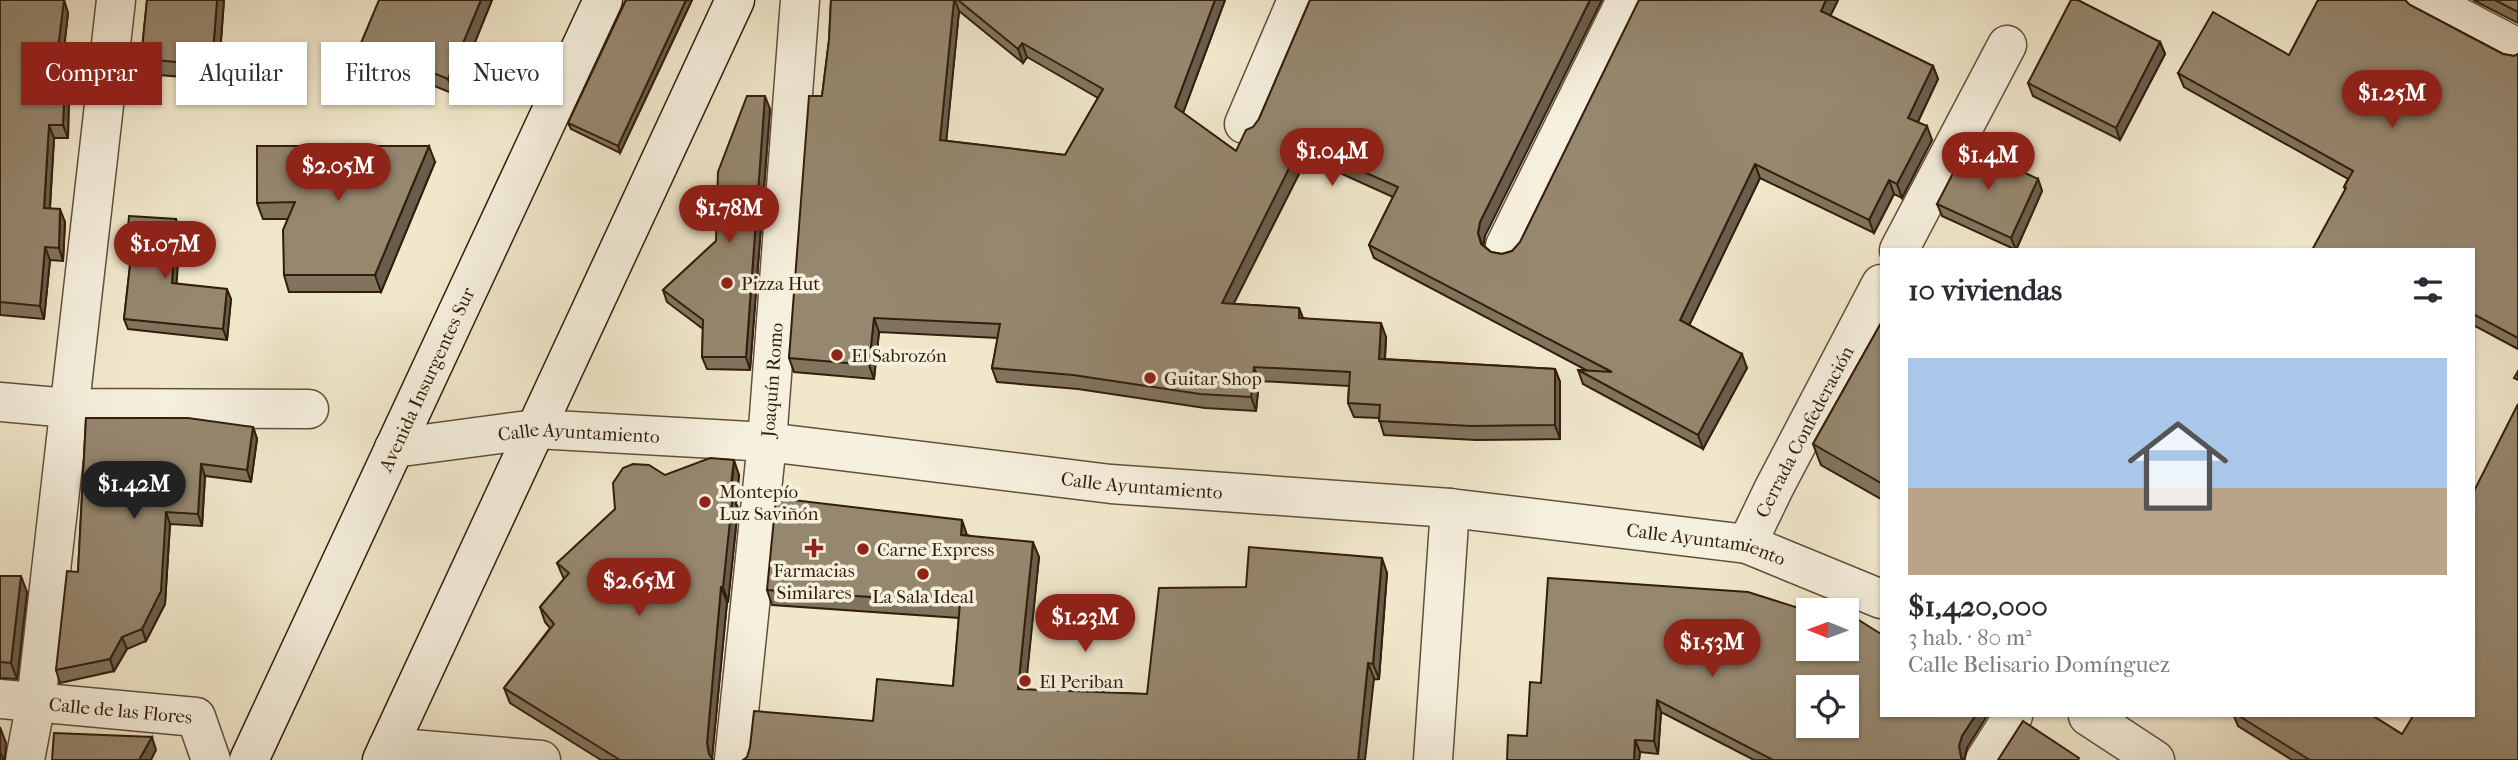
<!DOCTYPE html>
<html lang="es">
<meta charset="utf-8">
<style>
:root{--surface:#fff;--page:#f7f7f7;--text:#2b2b33;--muted:#7c7c81;--line:#e1e1e2;--accent:#8f2418}
body{margin:0;font-family:"IM FELL French Canon",serif;background:var(--page);color:var(--text);height:100vh;display:flex;flex-direction:column;font-size:26px;white-space:nowrap}
*{box-sizing:border-box;margin:0}
p{font-size:23px;color:var(--muted)}
.icon{flex:none;width:38px;height:38px;fill:none;stroke:currentColor;stroke-width:2;stroke-linecap:round;stroke-linejoin:round}
.map{position:relative;flex:1;overflow:hidden}
.drawer{position:absolute;left:1880px;top:248px;width:595px;height:469px;display:flex;flex-direction:column;background:var(--surface);border-radius:0px;box-shadow:0 2px 5px #0004}
.drawer>*{flex:none}
.guide{position:absolute;left:21px;top:42px;width:665px;height:63px;display:flex;gap:14px}
.needle{width:46px;rotate:271deg}
.tools{position:absolute;left:1796px;top:598px;display:grid;gap:14px}
.tools a{display:grid;place-items:center;width:63px;height:63px;border-radius:0px;background:var(--surface);box-shadow:0 2px 5px #0004;font-size:35px}
.price{position:absolute;translate:-50% -60px;padding:0 16px;border-radius:24px;background:var(--accent);color:#fff;font-size:23px;line-height:46px;filter:drop-shadow(0 2px 4px #0008)}
.price::after{content:'';position:absolute;left:50%;top:42px;width:21px;height:16px;margin-left:-10px;background:inherit;clip-path:polygon(0 0,100% 0,50% 100%)}
.price.on{background:#222;color:#fff}
ul{padding:0;list-style:none}
li{display:grid;align-content:center;gap:14px;height:371px;padding:0 28px}
li+li{border-top:2px solid var(--line)}
li span{display:grid;place-items:center;height:217px;border-radius:0px;color:#555}
li>.icon{margin-inline-start:auto}
span .icon{width:126px;height:126px;fill:#fffc;stroke-width:1}
li b{font-size:30px}
h2{display:flex;justify-content:space-between;align-items:center;height:84px;padding:0 28px;font-size:30px}
.tag{padding:0 24px;border-radius:0px;background:var(--surface);box-shadow:0 2px 5px #0004;font-size:24px;line-height:63px}
.tag.on{background:var(--accent);color:#fff}
.map>svg:first-child{display:block}
.lines{fill:none;stroke-linecap:round;stroke-linejoin:round}
.minor-casing{stroke:#62503a;stroke-width:41}
.tertiary-casing{stroke:#62503a;stroke-width:41}
.secondary-casing{stroke:#331e0a;stroke-width:41}
.minor{stroke:#f6f0de;stroke-width:38}
.tertiary{stroke:#f6f0de;stroke-width:38}
.secondary{stroke:#f6f0de;stroke-width:38}
.wall{fill:#81745f;stroke:#331e0a;stroke-width:2;fill-rule:evenodd}
.shaded-wall{fill:#695e4e;stroke:#331e0a;stroke-width:2}
.building{fill:#96876f;stroke:#331e0a;stroke-width:2;fill-rule:evenodd}
.poi-dot{fill:#8f2418;stroke:#f6f0de;stroke-width:2.5}
.labels{text-anchor:middle;stroke-width:7;stroke-linejoin:round;paint-order:stroke}
.poi-label{font-size:19px;fill:#331e0a;stroke:#f6f0de;text-anchor:start}
.street-label{font-size:19px;fill:#331e0a;stroke:#f6f0de}
</style>
<div class="map">
<svg width="2518" height="760" viewBox="0 0 2518 760">
<rect width="100%" height="100%" fill="#f1e8cc"/>
<filter id="stains"><feTurbulence type="fractalNoise" baseFrequency=".00286" numOctaves="4"/><feColorMatrix values="0 0 0 0 .2 0 0 0 0 .09 0 0 0 0 .02 0 0 0 .5 -.17"/></filter>
<radialGradient id="worn" r=".72"><stop offset=".6" stop-color="#630" stop-opacity="0"/><stop offset="1" stop-color="#630" stop-opacity=".3"/></radialGradient>
<g class="lines">
<!-- minor casing -->
<g class="minor-casing">
<g id="minor">
<polyline points="2426,0 2518,48"/>
<polyline points="1244,124 1297,0"/>
<polyline points="1505,246 1626,0"/>
<polyline points="1899,250 2007,45"/>
<polyline points="0,402 69,408 309,409"/>
<path id="s1" d="M1747,544L1774,488L1881,284"/>
<path id="s2" d="M0,699L196,717L211,760"/>
<polyline points="388,747 541,760"/>
<polyline points="25,760 36,702 116,0"/>
<path id="s3" d="M734,760L767,442L800,0"/>
<polyline points="1433,760 1450,508"/>
<polyline points="1985,760 2013,716"/>
</g>
</g>
<!-- tertiary casing -->
<g class="tertiary-casing">
<g id="tertiary">
<path id="s4" d="M394,448L536,429L767,442L1111,484L1450,508L1747,544L1881,599"/>
<polyline points="2088,716 2155,760"/>
</g>
</g>
<!-- secondary casing -->
<g class="secondary-casing">
<g id="secondary">
<path id="s5" d="M249,760L603,0"/>
<polyline points="382,760 735,0"/>
</g>
</g>
<!-- minor -->
<use href="#minor" class="minor"/>
<!-- tertiary -->
<use href="#tertiary" class="tertiary"/>
<!-- secondary -->
<use href="#secondary" class="secondary"/>
</g>
<!-- wall -->
<g class="wall">
<polygon points="0,0 64,0 68,13 60,81 65,81 69,94 68,138 54,138 50,208 65,222 63,261 50,260 44,319 0,315"/>
<polygon points="147,0 224,0 218,80 147,74 141,59"/>
<polygon points="492,0 454,94 366,58 361,43"/>
<polygon points="626,0 692,0 620,153 571,129 568,123"/>
<path d="M831,0H1225L1183,113L1236,151L1259,119L1310,0L1485,236L1483,245L1491,252L1502,254L1512,251L1838,0L1830,16L1933,66L1938,79L1918,122L1932,140L1902,198L1894,194L1874,233L1760,178L1689,325L1747,368L1703,449L1583,384L1578,370L1588,371L1374,258L1369,245L1393,197L1307,158L1233,304L1299,308L1303,318L1386,337L1385,359L1555,369L1560,382V439L1476,440L1384,435L1379,418L1354,417L1348,403L1349,386L1259,381L1256,411L1205,408L1078,389L997,382L992,368L998,338L879,332L874,379L794,372L789,358L829,40ZM959,11L1023,63L1027,57L1098,98L1065,155L946,141Z"/>
<polygon points="2473,0 2518,0 2518,23"/>
<polygon points="2410,5 2503,54 2514,56 2518,54 2518,349 2473,325 2473,250 2345,189 2344,187 2348,179 2184,87 2178,73 2289,55"/>
<polygon points="2160,42 2165,54 2120,140 2033,96 2028,83"/>
<polygon points="770,109 750,370 707,369 702,357 703,329 667,302 663,290 716,241"/>
<polygon points="310,162 310,165 435,162 381,292 289,292 284,275 288,219 263,219 257,203"/>
<polygon points="2038,179 2042,191 2016,250 1942,216 1937,204"/>
<polygon points="180,230 176,283 231,299 227,340 128,329 124,319 130,266 126,256"/>
<polygon points="1881,323 1881,499 1821,465 1813,444"/>
<polygon points="86,418 253,427 257,439 251,482 205,476 202,526 170,524 165,604 146,641 127,649 114,671 60,683 56,670 78,572"/>
<polygon points="665,475 739,475 736,504 738,508 728,602 727,602 712,758 713,760 601,760 510,703 504,688 550,628 545,622 540,607 564,579 557,563"/>
<polygon points="967,535 1039,557 1025,690 1147,694 1246,587 1387,573 1379,679 873,721 953,686 959,618 772,605 767,590"/>
<polygon points="0,576 27,592 17,679 0,678"/>
<polygon points="1541,683 1967,748 1964,760 1754,760 1661,712 1658,754 1640,752 1639,760 1507,760 1527,736"/>
<polygon points="2234,716 2373,716 2402,734 2473,716 2518,760 2292,760 2238,726"/>
</g>
<!-- shaded-wall -->
<g class="shaded-wall">
<polygon points="64,0 68,13 59,94 54,81"/>
<polygon points="217,0 224,0 218,80 212,65"/>
<polygon points="481,0 492,0 454,94 448,79"/>
<polygon points="686,0 692,0 620,153 618,146"/>
<polygon points="954,0 955,0 959,11 945,154 940,140"/>
<polygon points="1215,0 1225,0 1180,121 1175,107"/>
<polygon points="1590,0 1602,0 1485,236 1483,247 1487,258 1478,233 1480,222"/>
<polygon points="1826,0 1838,0 1826,25 1821,11"/>
<polygon points="2160,42 2165,54 2120,140 2116,128"/>
<polygon points="1022,43 1027,57 1023,63 1018,49"/>
<polygon points="1933,66 1938,79 1913,132 1908,118"/>
<polygon points="65,81 69,94 68,138 63,125"/>
<polygon points="765,96 770,109 750,370 746,357"/>
<polygon points="49,125 54,138 49,221 44,208"/>
<polygon points="1927,126 1932,140 1902,198 1897,184"/>
<polygon points="1301,144 1307,158 1227,317 1222,303"/>
<polygon points="304,146 310,162 309,197 303,181"/>
<polygon points="429,146 435,162 381,292 375,275"/>
<polygon points="1755,164 1760,178 1685,334 1680,320"/>
<polygon points="2038,179 2042,191 2016,250 2011,238"/>
<polygon points="1889,180 1894,194 1874,233 1869,220"/>
<polygon points="60,209 65,222 63,261 59,248"/>
<polygon points="176,219 180,230 176,293 172,283"/>
<polygon points="45,247 50,260 44,319 40,306"/>
<polygon points="227,289 231,299 227,340 223,329"/>
<polygon points="1299,308 1304,321 1299,318"/>
<polygon points="874,318 879,332 874,379 869,365"/>
<polygon points="1381,323 1386,337 1384,373 1379,359"/>
<polygon points="1742,354 1747,368 1703,449 1698,435"/>
<polygon points="1254,367 1259,381 1256,411 1251,397"/>
<polygon points="1555,369 1560,382 1560,439 1555,425"/>
<polygon points="253,427 257,439 251,482 247,470"/>
<polygon points="734,460 739,475 736,504 738,508 728,602 723,587"/>
<polygon points="201,464 205,476 202,526 198,514"/>
<polygon points="166,512 170,524 165,604 146,641 142,629"/>
<polygon points="962,520 967,535 961,535"/>
<polygon points="1033,542 1039,557 1024,705 1018,689"/>
<polygon points="1382,558 1387,573 1379,679 1373,664"/>
<polygon points="21,576 27,592 17,679 11,663"/>
<polygon points="721,587 727,602 712,758 709,754 707,743"/>
<polygon points="122,637 127,649 114,671 110,659"/>
<polygon points="1368,663 1374,678 1365,760 1358,760"/>
<polygon points="1657,700 1661,712 1658,754 1654,741"/>
<polygon points="1975,716 1987,716 1967,748 1964,760 1961,757 1959,746 1962,736"/>
<polygon points="0,727 6,743 5,760 0,755"/>
<polygon points="152,737 156,750 151,760 139,760"/>
<polygon points="1635,740 1640,752 1639,760 1634,760"/>
</g>
<!-- building -->
<g class="building">
<polygon points="0,0 64,0 54,81 65,81 63,125 49,125 44,208 60,209 59,248 45,247 40,306 0,302"/>
<polygon points="147,0 217,0 212,65 141,59"/>
<polygon points="379,0 481,0 448,79 361,43"/>
<polygon points="626,0 686,0 618,146 568,123"/>
<polygon points="831,0 954,0 940,140 1065,155 1103,89 1022,43 1018,49 958,0 1215,0 1175,107 1236,151 1246,130 1253,127 1259,119 1310,0 1590,0 1480,222 1478,233 1481,244 1491,252 1502,254 1512,251 1520,242 1639,0 1826,0 1821,11 1933,66 1908,118 1927,126 1897,184 1889,180 1869,220 1755,164 1680,320 1742,354 1698,435 1578,370 1612,372 1369,245 1398,187 1301,144 1222,303 1299,308 1299,318 1381,323 1379,359 1555,369 1555,425 1471,426 1379,421 1380,405 1348,403 1350,372 1254,367 1251,397 1200,394 1073,375 992,368 1000,324 874,318 869,365 789,358 809,96 822,96 829,40"/>
<polygon points="2071,0 2078,0 2160,42 2116,128 2028,83"/>
<polygon points="2318,0 2405,0 2410,5 2503,54 2514,56 2518,54 2518,338 2473,314 2473,250 2312,250 2346,188 2344,187 2353,171 2178,73 2213,12 2289,55"/>
<polygon points="2495,0 2518,0 2518,12"/>
<polygon points="747,96 765,96 746,357 702,357 703,320 663,290 716,241 718,172"/>
<polygon points="257,146 304,146 303,181 318,146 429,146 375,275 284,275 283,230 295,202 257,203"/>
<polygon points="1967,146 2038,179 2011,238 1937,204"/>
<polygon points="129,216 176,219 172,283 227,289 223,329 124,319 131,256 126,256"/>
<polygon points="1881,323 1881,483 1813,444"/>
<polygon points="2518,371 2518,380 2514,378"/>
<polygon points="2518,404 2518,760 2310,760 2239,716 2373,716 2402,734 2413,716 2473,716 2473,493"/>
<polygon points="86,418 188,418 253,427 247,470 201,464 198,514 166,512 161,591 142,629 122,637 110,659 56,670 67,571 78,572"/>
<polygon points="710,458 734,460 730,493 733,493 723,587 721,587 707,743 709,754 713,760 620,760 504,688 554,624 540,607 569,573 557,563 615,509 613,483 623,468 633,464 649,465 665,475"/>
<polygon points="776,498 962,520 961,535 1033,542 1018,689 1147,694 1159,588 1246,587 1249,547 1382,558 1373,664 1368,663 1358,760 743,760 747,757 750,747 754,711 873,721 877,679 953,686 960,603 767,590"/>
<polygon points="0,576 21,576 11,663 0,662"/>
<path d="M1548,578L1748,592L1808,611V649H1846V612L1881,634V716H1975L1962,736L1959,746L1961,757L1963,760H1773L1657,700L1654,741L1635,740L1634,760H1507L1508,735L1527,736L1530,682L1541,683ZM1808,688H1846V726H1808Z"/>
<polygon points="1832,604 1844,611 1828,611"/>
<polygon points="2023,721 2079,758 2078,760 1998,760"/>
<polygon points="54,733 152,737 139,760 52,760"/>
<polygon points="0,753 4,760 5,760 0,760"/>
</g>
<!-- markers -->
<g class="poi-dot">
<circle cx="727" cy="283" r="7"/>
<circle cx="837" cy="355" r="7"/>
<circle cx="1150" cy="378" r="7"/>
<circle cx="705" cy="502" r="7"/>
<path d="M810.5 537.5h7v7h7v7h-7v7h-7v-7h-7v-7h7z"/>
<circle cx="863" cy="549" r="7"/>
<circle cx="923" cy="574" r="7"/>
<circle cx="1025" cy="681" r="7"/>
</g>
<g class="labels">
<!-- poi labels -->
<g class="poi-label">
<text x="741" y="290">Pizza Hut</text>
<text x="851" y="362">El Sabrozón</text>
<text x="1164" y="385">Guitar Shop</text>
<text x="719" y="498">Montepío<tspan x="719" dy="22">Luz Saviñón</tspan></text>
<text x="877" y="556">Carne Express</text>
<text x="814" y="577" text-anchor="middle">Farmacias<tspan x="814" dy="22">Similares</tspan></text>
<text x="923" y="603" text-anchor="middle">La Sala Ideal</text>
<text x="1039" y="688">El Periban</text>
</g>
<!-- street labels -->
<g class="street-label">
<text dy="7" stroke="none"><textPath href="#s5" startOffset="420">Avenida Insurgentes Sur</textPath></text>
<text dy="7" stroke="none"><textPath href="#s3" startOffset="382">Joaquín Romo</textPath></text>
<text dy="7" stroke="none"><textPath href="#s1" startOffset="126">Cerrada Confederación</textPath></text>
<text dy="7" stroke="none"><textPath href="#s4" startOffset="186">Calle Ayuntamiento</textPath></text>
<text dy="7" stroke="none"><textPath href="#s4" startOffset="752">Calle Ayuntamiento</textPath></text>
<text dy="7" stroke="none"><textPath href="#s4" startOffset="1320">Calle Ayuntamiento</textPath></text>
<text dy="7" stroke="none"><textPath href="#s2" startOffset="121">Calle de las Flores</textPath></text>
</g>
</g>
<rect width="100%" height="100%" filter="url(#stains)"/>
<rect width="100%" height="100%" fill="url(#worn)"/>
</svg>
<div class="tools">
<a><svg class="needle" viewBox="-14 -14 28 28"><path d="M0-13l5 13h-10z" fill="#e53935"/><path d="M0 13l5-13h-10z" fill="#7c7c81"/></svg></a>
<a><svg class="icon" aria-label="locate" viewBox="0 0 24 24"><circle cx="12" cy="12" r="6"/><path d="M12 2v4M12 18v4M2 12h4M18 12h4"/></svg></a>
</div>
<b class="price" style="left:2392px;top:130px">$1.25M</b>
<b class="price" style="left:1332px;top:188px">$1.04M</b>
<b class="price" style="left:1988px;top:192px">$1.4M</b>
<b class="price" style="left:338px;top:203px">$2.05M</b>
<b class="price" style="left:729px;top:245px">$1.78M</b>
<b class="price" style="left:165px;top:281px">$1.07M</b>
<b class="price on" style="left:134px;top:521px">$1.42M</b>
<b class="price" style="left:639px;top:618px">$2.65M</b>
<b class="price" style="left:1085px;top:654px">$1.23M</b>
<b class="price" style="left:1712px;top:679px">$1.53M</b>
<div class="guide">
<a class="tag on">Comprar</a>
<a class="tag">Alquilar</a>
<a class="tag">Filtros</a>
<a class="tag">Nuevo</a>
</div>
<section class="drawer">
<h2>10 viviendas<svg class="icon" aria-label="filters" viewBox="0 0 24 24"><path d="M4 7h16M4 17h16"/><circle cx="9" cy="7" r="2"/><circle cx="15" cy="17" r="2"/></svg></h2>
<ul>
<li><span style="background:linear-gradient(#a9c7e8 60%,#b9a48a 0)"><svg class="icon" aria-label="home" viewBox="0 0 24 24"><path d="M3 11l9-7 9 7M6 9v11h12V9"/></svg></span><div><b>$1,420,000</b><p>3 hab. · 80 m²</p><p>Calle Belisario Domínguez</p></div></li>
</ul>
</section>
</div>
